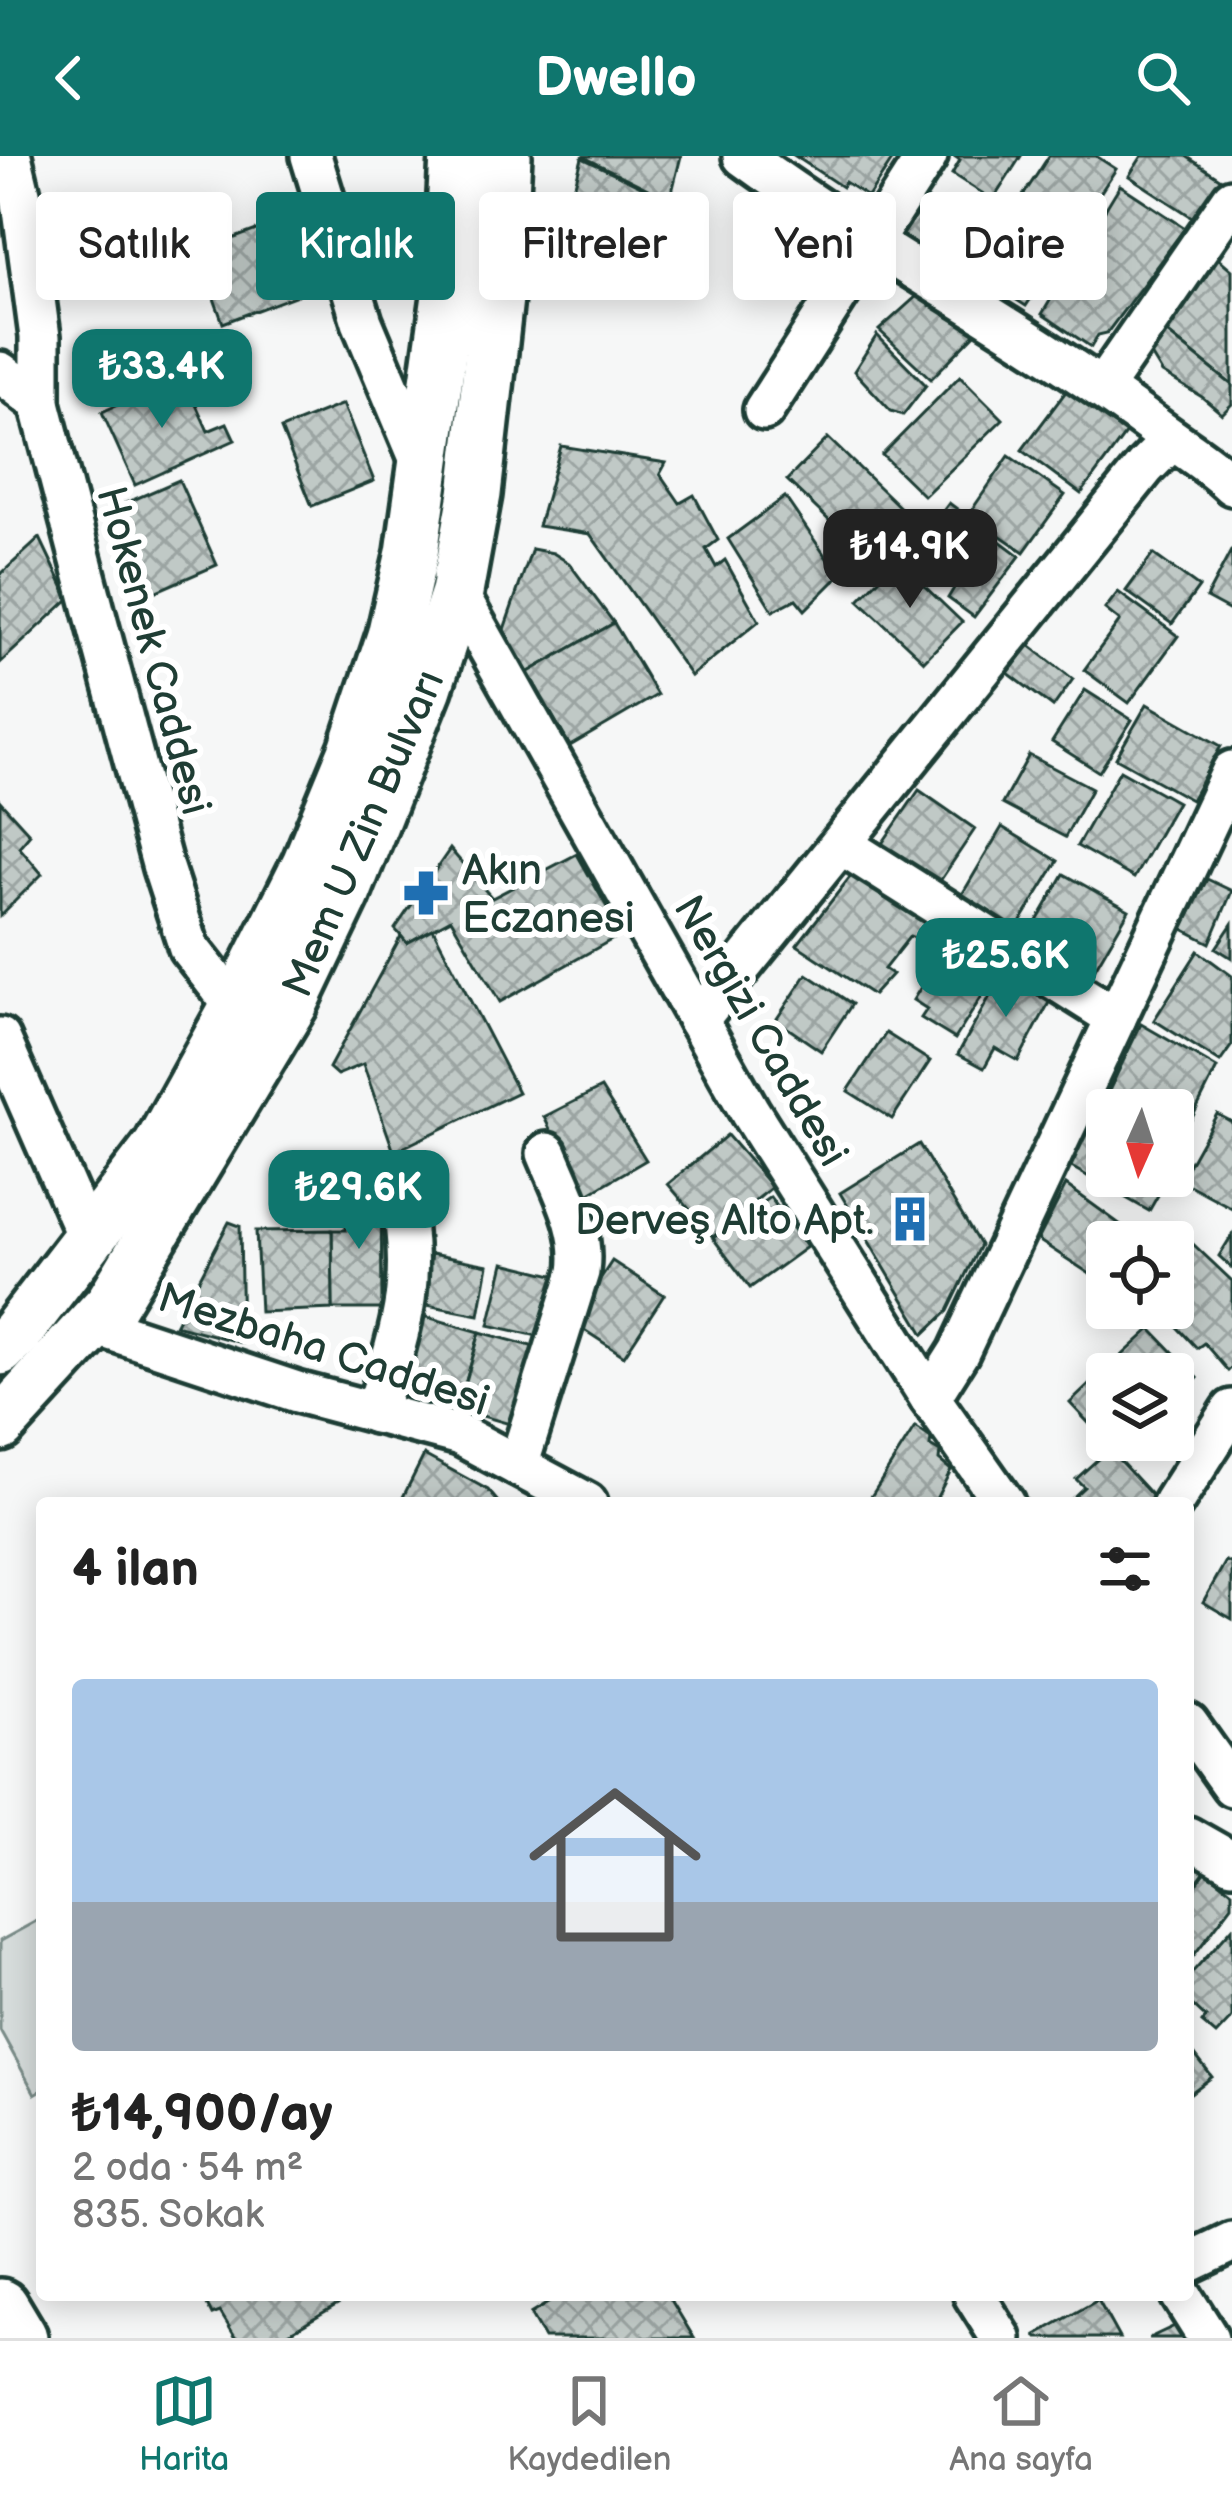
<!DOCTYPE html>
<html lang="tr">
<meta charset="utf-8">
<style>
:root{--surface:#fff;--page:#f6f6f6;--text:#222;--muted:#767676;--line:#e0e0e0;--accent:#0f766e}
body{margin:0;font-family:"Balsamiq Sans",sans-serif;background:var(--page);color:var(--text);height:100vh;display:flex;flex-direction:column;font-size:45px;white-space:nowrap}
*{box-sizing:border-box;margin:0}
p{font-size:39px;color:var(--muted)}
.icon{flex:none;width:66px;height:66px;fill:none;stroke:currentColor;stroke-width:2;stroke-linecap:round;stroke-linejoin:round}
.map{position:relative;flex:1;overflow:hidden}
.sheet{position:absolute;left:36px;top:1341px;width:1158px;height:804px;display:flex;flex-direction:column;background:var(--surface);border-radius:12px;box-shadow:0 6px 30px #0003}
.sheet>*{flex:none}
.top-card{position:absolute;left:36px;top:36px;width:1161px;height:108px;display:flex;gap:24px}
.needle{width:78px;rotate:183deg}
.fabs{position:absolute;left:1086px;top:933px;display:grid;gap:24px}
.fabs a{display:grid;place-items:center;width:108px;height:108px;border-radius:12px;background:var(--surface);box-shadow:0 6px 30px #0003;font-size:60px}
.price{position:absolute;translate:-50% -102px;padding:0 27px;border-radius:24px;background:var(--accent);color:#fff;font-size:39px;line-height:78px;filter:drop-shadow(0 3px 6px #0008)}
.price::after{content:'';position:absolute;left:50%;top:72px;width:36px;height:27px;margin-left:-18px;background:inherit;clip-path:polygon(0 0,100% 0,50% 100%)}
.price.on{background:#222;color:#fff}
ul{padding:0;list-style:none}
li{display:grid;align-content:center;gap:24px;height:636px;padding:0 36px}
li span{display:grid;place-items:center;height:372px;border-radius:12px;color:#555}
li>.icon{margin-inline-start:auto}
span .icon{width:216px;height:216px;fill:#fffc;stroke-width:1}
li b{font-size:51px}
h2{display:flex;justify-content:space-between;align-items:center;height:144px;padding:0 36px;font-size:51px}
.pill{padding:0 42px;border-radius:12px;background:var(--surface);box-shadow:0 6px 30px #0003;font-size:42px;line-height:108px}
.pill.on{background:var(--accent);color:#fff}
header{display:flex;justify-content:space-between;align-items:center;height:156px;padding:0 36px;background:var(--accent);color:#fff;font-size:54px;font-weight:600}
.dock{display:flex;justify-content:space-around;align-items:center;height:168px;border-top:3px solid var(--line);background:var(--surface);font-size:33px;color:var(--muted)}
.dock a{display:grid;justify-items:center;gap:6px}
.dock .on{color:var(--accent)}
.map>svg:first-child{display:block}
.pitch{fill:#d6dcdb;stroke:#7a8c88;stroke-width:3}
.building{fill:url(#building-cross-hatch);stroke:#1f3d34;stroke-width:3}
.lines{fill:none;stroke-linecap:round;stroke-linejoin:round}
.minor-casing{stroke:#1f3d34;stroke-width:48}
.major-casing{stroke:#1f3d34;stroke-width:60}
.highway-casing{stroke:#1f3d34;stroke-width:66}
.minor{stroke:#fff;stroke-width:39}
.major{stroke:#fff;stroke-width:51}
.highway{stroke:#fff;stroke-width:57}
.labels{text-anchor:middle;stroke-width:12;stroke-linejoin:round;paint-order:stroke}
.street-label{font-size:42px;fill:#1f3d34;stroke:#fff}
.poi-label{font-size:42px;fill:#1f3d34;stroke:#fff;text-anchor:start}
</style>
<header><svg class="icon" aria-label="back" viewBox="0 0 24 24"><path d="M15 5l-7 7 7 7"/></svg>Dwello<svg class="icon" aria-label="search" viewBox="0 0 24 24"><circle cx="10" cy="10" r="6"/><path d="M15 15l6 6"/></svg></header>
<div class="map">
<svg width="1232" height="2182" viewBox="0 0 1232 2182">
<defs>
<pattern id="building-cross-hatch" width="8" height="8" patternUnits="userSpaceOnUse" patternTransform="scale(3)"><rect width="8" height="8" fill="#c0c9c6"/><path d="M0 0l8 8M0 8l8-8" fill="none" stroke="#9ba4a2"/></pattern>
</defs>
<rect width="100%" height="100%" fill="#f6f7f7"/>
<filter id="ink" filterUnits="userSpaceOnUse"><feTurbulence type="fractalNoise" baseFrequency=".00833" numOctaves="2"/><feDisplacementMap in="SourceGraphic" scale="24" xChannelSelector="R" yChannelSelector="G"/><feConvolveMatrix kernelMatrix="1 2 1 2 8 2 1 2 1" color-interpolation-filters="sRGB"/></filter>
<g filter="url(#ink)">
<!-- pitch -->
<polygon class="pitch" points="42,1762 42,1934 35,1938 0,1874 0,1785"/>
<!-- building -->
<g class="building">
<polygon points="582,0 681,0 670,44"/>
<polygon points="795,0 895,0 868,41 845,26 842,31"/>
<polygon points="954,0 1021,0 993,44 952,18 960,4"/>
<polygon points="1049,0 1096,0 1116,13 1026,150 973,116"/>
<polygon points="1142,0 1186,0 1221,23 1195,63 1129,20"/>
<polygon points="582,2 670,44 657,101 573,59 579,40 573,36"/>
<polygon points="1120,29 1185,72 1107,177 1098,179 1091,191 1042,158"/>
<polygon points="919,38 984,80 960,117 895,75"/>
<polygon points="297,59 324,129 223,167 197,96"/>
<polygon points="1218,102 1232,114 1232,229 1162,173"/>
<polygon points="927,131 978,175 931,223 879,174"/>
<polygon points="1162,173 1232,229 1232,248 1222,258 1202,241 1162,217 1148,194"/>
<polygon points="877,179 926,229 903,259 891,255 854,215"/>
<polygon points="183,220 208,275 227,267 235,284 135,329 102,256"/>
<polygon points="960,220 1003,263 924,340 882,299"/>
<polygon points="1067,234 1126,277 1081,338 1022,294"/>
<polygon points="343,248 374,325 312,350 281,273"/>
<polygon points="828,282 909,360 868,402 787,324"/>
<polygon points="561,290 666,307 660,318 680,347 694,339 718,384 706,393 716,411 725,404 759,465 691,520 590,378 538,370"/>
<polygon points="1009,300 1065,339 1024,396 969,358"/>
<polygon points="179,324 217,409 143,441 105,356"/>
<polygon points="785,341 839,420 805,454 796,443 773,455 728,383"/>
<polygon points="949,347 1020,400 974,461 948,442 956,429 912,397"/>
<polygon points="40,382 69,443 0,507 0,419"/>
<polygon points="532,393 553,397 569,407 614,467 527,517 501,482"/>
<polygon points="1232,393 1232,456 1206,442"/>
<polygon points="1153,398 1199,431 1172,468 1126,435"/>
<polygon points="897,404 962,466 924,505 859,444"/>
<polygon points="1118,436 1178,480 1129,547 1084,514 1120,465 1105,453"/>
<polygon points="614,467 657,539 570,590 527,517"/>
<polygon points="1029,489 1073,523 1053,551 1008,517"/>
<polygon points="1085,534 1132,564 1099,616 1052,586"/>
<polygon points="1147,548 1221,590 1191,644 1116,602"/>
<polygon points="1029,599 1092,632 1065,681 1002,648"/>
<polygon points="1120,614 1177,646 1134,722 1077,690"/>
<polygon points="919,634 975,673 936,731 879,692"/>
<polygon points="0,645 30,678 19,691 42,718 0,760"/>
<polygon points="1002,671 1058,705 1015,775 960,742"/>
<polygon points="450,693 492,742 577,698 622,778 500,846 451,763 407,787 395,773"/>
<polygon points="857,712 931,764 919,784 910,780 884,813 892,818 873,839 797,789"/>
<polygon points="1064,718 1129,754 1093,816 1029,779"/>
<polygon points="1207,723 1232,735 1210,787 1183,773"/>
<polygon points="1232,768 1232,802 1216,792"/>
<polygon points="433,773 518,936 394,996 363,908 337,919 329,912 401,780 407,787"/>
<polygon points="956,774 1004,805 955,883 921,862 927,853 913,844"/>
<polygon points="1198,795 1232,820 1232,889 1220,906 1154,864"/>
<polygon points="1005,813 1053,839 1018,905 995,892 984,912 958,898"/>
<polygon points="807,818 852,848 821,895 776,864"/>
<polygon points="1141,868 1217,912 1181,984 1173,980 1173,954 1126,954 1105,943"/>
<polygon points="886,877 930,905 892,963 848,935"/>
<polygon points="601,932 646,1004 583,1041 544,961"/>
<polygon points="1099,950 1107,954 1107,1020 1169,1020 1149,1055 1066,1008"/>
<polygon points="1217,958 1232,966 1232,1052 1180,1024"/>
<polygon points="727,979 772,1031 713,1081 668,1028"/>
<polygon points="919,988 980,1089 948,1155 924,1178 840,1037"/>
<polygon points="1066,1029 1136,1080 1133,1086 1107,1086 1107,1129 1038,1084"/>
<polygon points="346,1030 381,1030 382,1153 333,1153 332,1074 346,1074"/>
<polygon points="770,1041 807,1091 750,1132 713,1082"/>
<polygon points="229,1066 240,1070 242,1187 175,1169"/>
<polygon points="1175,1071 1232,1125 1232,1211 1228,1215 1204,1187 1197,1192 1160,1153 1173,1152 1173,1086 1164,1086"/>
<polygon points="332,1074 333,1153 260,1156 256,1075"/>
<polygon points="1232,1079 1232,1112 1219,1100"/>
<polygon points="431,1098 488,1109 479,1159 422,1148"/>
<polygon points="612,1105 664,1139 624,1200 572,1166"/>
<polygon points="504,1107 562,1121 542,1181 489,1169"/>
<polygon points="413,1157 480,1176 458,1253 392,1238"/>
<polygon points="1151,1173 1198,1222 1173,1246 1173,1218 1127,1218 1115,1206"/>
<polygon points="480,1176 542,1193 520,1271 458,1253"/>
<polygon points="1110,1209 1118,1218 1107,1218 1107,1284 1120,1284 1112,1292 1070,1247"/>
<polygon points="915,1271 931,1282 930,1290 940,1296 939,1304 951,1314 934,1347 867,1347"/>
<polygon points="1109,1293 1158,1346 1067,1347 1084,1331 1076,1323"/>
<polygon points="424,1299 488,1334 499,1347 400,1347"/>
<polygon points="1226,1405 1232,1408 1232,1463 1203,1446"/>
<polygon points="1188,1705 1205,1715 1188,1738"/>
<polygon points="1206,1715 1232,1735 1232,1749 1188,1807 1188,1740"/>
<polygon points="1232,1772 1232,1862 1216,1879 1202,1867 1206,1862 1188,1845 1188,1821"/>
<polygon points="1188,1890 1212,1921 1188,1939"/>
<polygon points="202,2139 353,2139 280,2182 236,2182 220,2156 212,2159"/>
<polygon points="561,2139 668,2139 694,2182 544,2182 530,2158"/>
<polygon points="1098,2144 1119,2182 1038,2182 1036,2179"/>
<polygon points="1179,2168 1188,2182 1149,2182"/>
</g>
<g class="lines">
<!-- minor casing -->
<g class="minor-casing">
<g id="minor">
<polyline points="11,0 22,46 40,181 40,247 96,462 163,712 189,792 236,852"/>
<polyline points="311,0 362,166 425,316"/>
<path d="M743,0C874,96 1020,171 1151,268C1178,289 1207,305 1232,329"/>
<polyline points="0,216 40,247"/>
<polyline points="1102,232 1232,43"/>
<polyline points="764,254 927,0"/>
<polyline points="453,419 457,436 750,956 930,1242 1004,1347"/>
<polyline points="841,688 1116,862"/>
<polyline points="698,864 1145,311 1172,284"/>
<polyline points="0,882 88,1083"/>
<polyline points="92,1168 297,1236 460,1279 587,1347"/>
<polyline points="930,1242 959,1196 1232,615"/>
<path d="M375,1257C404,1165 418,1124 399,1027"/>
<path d="M518,1310L579,1116C585,1073 563,1036 547,997"/>
<polyline points="1173,1347 1232,1254"/>
<polyline points="1188,1568 1232,1630"/>
<polyline points="1188,1681 1232,1706"/>
<polyline points="1188,2107 1232,2086"/>
<polyline points="974,2139 1001,2182"/>
<polyline points="1181,2139 1208,2182"/>
</g>
</g>
<!-- major casing -->
<g class="major-casing">
<g id="major">
<polyline points="0,1193 16,1177 159,991 236,852 308,708 355,594 393,480 412,397 449,133 456,0"/>
<polyline points="0,1269 111,1148 292,847 344,738 426,532 457,436 475,338 498,133 505,0"/>
</g>
</g>
<!-- highway casing -->
<g class="highway-casing">
<polyline id="highway" points="0,2152 18,2182"/>
</g>
<!-- minor -->
<use href="#minor" class="minor"/>
<!-- major -->
<use href="#major" class="major"/>
<!-- highway -->
<use href="#highway" class="highway"/>
</g>
</g>
<!-- icons -->
<defs>
<g id="pharmacy-bare" transform="scale(3.6)"><path d="M-2-6h4v4h4v4h-4v4h-4v-4h-4v-4h4Z" fill="#1f6fb2" stroke="#fff" stroke-width="2.5" paint-order="stroke"/></g>
<g id="building-bare" transform="scale(3.6)"><path d="M-4-6H4V6H1V3H-1V6H-4ZM-2.5-4.3h1.7v1.8h-1.7ZM.8-4.3h1.7v1.8H.8ZM-2.5-1h1.7V.8h-1.7ZM.8-1h1.7V.8H.8Z" fill="#1f6fb2" stroke="#fff" stroke-width="2.5" paint-order="stroke"/></g>
</defs>
<g fill-rule="evenodd">
<use href="#pharmacy-bare" x="426" y="737"/>
<use href="#building-bare" x="910" y="1063"/>
</g>
<g class="labels">
<!-- street labels -->
<g class="street-label">
<text transform="translate(155 494) rotate(75)" y="15">Hokenek Caddesi</text>
<text transform="translate(362 677) rotate(-67)" y="15">Mem U Zin Bulvarı</text>
<text transform="translate(762 874) rotate(60)" y="15">Nergizi Caddesi</text>
<text transform="translate(324 1192) rotate(18)" y="15">Mezbaha Caddesi</text>
</g>
<!-- poi labels -->
<g class="poi-label">
<text x="462" y="728">Akın<tspan x="462" dy="48">Eczanesi</tspan></text>
<text x="874" y="1078" text-anchor="end">Derveş Alto Apt.</text>
</g>
</g>
</svg>
<div class="fabs">
<a><svg class="needle" viewBox="-14 -14 28 28"><path d="M0-13l5 13h-10z" fill="#e53935"/><path d="M0 13l5-13h-10z" fill="#767676"/></svg></a>
<a><svg class="icon" aria-label="locate" viewBox="0 0 24 24"><circle cx="12" cy="12" r="6"/><path d="M12 2v4M12 18v4M2 12h4M18 12h4"/></svg></a>
<a><svg class="icon" aria-label="layers" viewBox="0 0 24 24"><path d="M12 4l9 5-9 5-9-5zM3 14l9 5 9-5"/></svg></a>
</div>
<b class="price" style="left:162px;top:275px">₺33.4K</b>
<b class="price on" style="left:910px;top:455px">₺14.9K</b>
<b class="price" style="left:1006px;top:864px">₺25.6K</b>
<b class="price" style="left:359px;top:1096px">₺29.6K</b>
<div class="top-card">
<a class="pill">Satılık</a>
<a class="pill on">Kiralık</a>
<a class="pill">Filtreler</a>
<a class="pill">Yeni</a>
<a class="pill">Daire</a>
</div>
<section class="sheet">
<h2>4 ilan<svg class="icon" aria-label="filters" viewBox="0 0 24 24"><path d="M4 7h16M4 17h16"/><circle cx="9" cy="7" r="2"/><circle cx="15" cy="17" r="2"/></svg></h2>
<ul>
<li><span style="background:linear-gradient(#a9c7e8 60%,#9aa5b1 0)"><svg class="icon" aria-label="home" viewBox="0 0 24 24"><path d="M3 11l9-7 9 7M6 9v11h12V9"/></svg></span><div><b>₺14,900/ay</b><p>2 oda · 54 m²</p><p>835. Sokak</p></div></li>
</ul>
</section>
</div>
<nav class="dock">
<a class="on"><svg class="icon" aria-label="map" viewBox="0 0 24 24"><path d="M3 6l6-2 6 2 6-2v14l-6 2-6-2-6 2zM9 4v14M15 6v14"/></svg>Harita</a>
<a><svg class="icon" aria-label="saved" viewBox="0 0 24 24"><path d="M7 4h10v16l-5-4-5 4z"/></svg>Kaydedilen</a>
<a><svg class="icon" aria-label="home" viewBox="0 0 24 24"><path d="M3 11l9-7 9 7M6 9v11h12V9"/></svg>Ana sayfa</a>
</nav>
